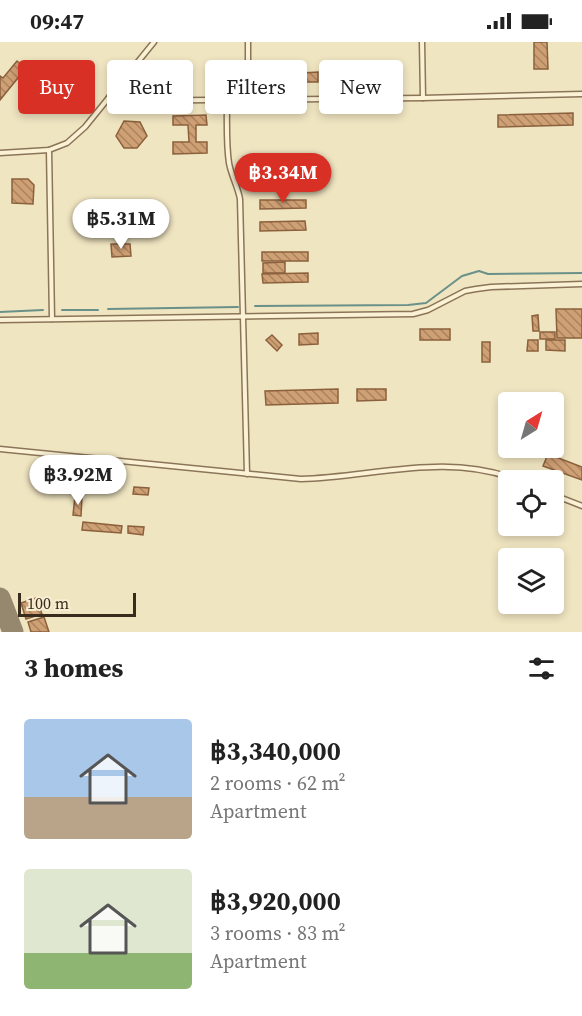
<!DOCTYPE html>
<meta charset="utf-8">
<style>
:root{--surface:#fff;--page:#f6f6f6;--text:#222;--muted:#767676;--accent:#d93025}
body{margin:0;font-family:"Source Serif 4",serif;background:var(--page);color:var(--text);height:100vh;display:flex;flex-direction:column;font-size:22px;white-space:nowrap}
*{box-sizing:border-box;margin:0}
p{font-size:20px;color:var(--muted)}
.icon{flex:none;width:33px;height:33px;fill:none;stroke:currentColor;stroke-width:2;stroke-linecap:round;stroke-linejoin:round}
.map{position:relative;height:590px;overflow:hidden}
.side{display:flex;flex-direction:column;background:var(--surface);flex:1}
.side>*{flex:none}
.hud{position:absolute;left:18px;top:18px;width:546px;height:54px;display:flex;gap:12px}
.needle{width:39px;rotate:37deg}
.fabs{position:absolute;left:498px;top:350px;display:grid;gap:12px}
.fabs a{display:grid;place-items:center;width:66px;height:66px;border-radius:6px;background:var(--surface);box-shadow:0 3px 9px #0003;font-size:30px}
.scale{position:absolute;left:18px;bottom:15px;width:118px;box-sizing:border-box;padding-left:6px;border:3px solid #3a2c1d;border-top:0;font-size:16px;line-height:21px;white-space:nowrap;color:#3a2c1d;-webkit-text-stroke:4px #f7eed1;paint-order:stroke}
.price{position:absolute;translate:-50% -51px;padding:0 14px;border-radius:21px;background:#fff;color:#222;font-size:20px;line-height:39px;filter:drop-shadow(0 2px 3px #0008)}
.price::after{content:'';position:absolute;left:50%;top:36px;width:18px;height:14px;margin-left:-9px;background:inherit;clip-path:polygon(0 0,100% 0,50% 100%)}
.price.selected{background:var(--accent);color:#fff}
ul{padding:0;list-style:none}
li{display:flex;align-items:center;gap:18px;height:150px;padding:0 24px}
li span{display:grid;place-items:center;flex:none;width:168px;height:120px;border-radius:6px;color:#555}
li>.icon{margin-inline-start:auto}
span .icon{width:72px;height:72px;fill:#fffc;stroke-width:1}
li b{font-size:26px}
h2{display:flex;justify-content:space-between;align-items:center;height:72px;padding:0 24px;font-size:26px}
.chip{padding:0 21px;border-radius:6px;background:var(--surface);box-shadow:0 3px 9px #0003;font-size:21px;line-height:54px}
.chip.selected{background:var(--accent);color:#fff}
.status{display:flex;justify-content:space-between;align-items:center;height:42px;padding:0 30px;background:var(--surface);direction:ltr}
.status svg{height:16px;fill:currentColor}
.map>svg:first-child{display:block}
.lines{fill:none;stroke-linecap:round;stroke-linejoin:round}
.stream{stroke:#6a9189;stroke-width:2}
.taxiway{stroke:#95886f;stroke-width:21}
.building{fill:url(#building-back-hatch);stroke:#8b603c;stroke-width:1.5}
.lane-casing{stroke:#8b7558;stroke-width:7}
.lane{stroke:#fbf1d5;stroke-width:4}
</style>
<div class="status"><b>09:47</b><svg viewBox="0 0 49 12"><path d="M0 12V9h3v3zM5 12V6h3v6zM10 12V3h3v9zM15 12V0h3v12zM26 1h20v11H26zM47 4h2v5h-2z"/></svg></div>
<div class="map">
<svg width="582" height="590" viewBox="0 0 582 590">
<defs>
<pattern id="building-back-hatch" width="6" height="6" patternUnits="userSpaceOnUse" patternTransform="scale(1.5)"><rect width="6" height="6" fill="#d0a075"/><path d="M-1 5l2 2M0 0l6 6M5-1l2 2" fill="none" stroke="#aa835f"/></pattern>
</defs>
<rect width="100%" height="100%" fill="#f0e5c1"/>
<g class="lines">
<!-- stream -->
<g class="stream">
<polyline points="255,264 408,263 426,261 462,234 479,229 488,232 582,231"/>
<polyline points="108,267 238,265"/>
<polyline points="62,268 98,268"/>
<polyline points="0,270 43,268"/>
</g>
<!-- taxiway -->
<polyline class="taxiway" points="0,556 13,590"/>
</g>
<!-- building -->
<g class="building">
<polygon points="534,0 547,0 548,27 534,27"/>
<polygon points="17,19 26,26 0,58 0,34 3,36"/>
<polygon points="298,24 298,42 262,43 261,25"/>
<polygon points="318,30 318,40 302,40 302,31"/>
<polygon points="573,71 573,83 498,85 498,73"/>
<polygon points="206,73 207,83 196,83 196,100 207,100 207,111 173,112 173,100 189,100 188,83 173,83 173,74"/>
<polygon points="124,79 140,80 147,94 137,106 124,106 116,94"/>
<polygon points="12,137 28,137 34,143 33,162 12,161"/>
<polygon points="260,158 306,158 306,166 260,167"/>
<polygon points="129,164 130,184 111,184 110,165"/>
<polygon points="305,179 306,188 260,189 260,180"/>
<polygon points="111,202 130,202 131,214 112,215"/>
<rect x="262" y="210" width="46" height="9"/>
<polygon points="285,220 285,231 263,231 263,221"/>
<polygon points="308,231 308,240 263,241 262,232"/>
<polygon points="556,267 582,267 582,296 557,296"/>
<polygon points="538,273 539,289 533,289 532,274"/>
<rect x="420" y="287" width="30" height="11"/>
<rect x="540" y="290" width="15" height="7"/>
<polygon points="318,291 318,302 299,303 299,292"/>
<polygon points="272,293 282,303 277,309 266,298"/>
<polygon points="528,298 538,298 538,309 527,309"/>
<polygon points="546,298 565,298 565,309 546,308"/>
<rect x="482" y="300" width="8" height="20"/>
<polygon points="338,347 338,361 266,363 265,349"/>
<polygon points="357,347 386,347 386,358 357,359"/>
<polygon points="548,412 582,425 582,438 543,424"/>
<polygon points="134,445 149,446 148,453 133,452"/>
<polygon points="75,454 82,454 81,474 73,473"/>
<polygon points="83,480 122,484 121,491 82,488"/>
<polygon points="128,484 144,485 143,493 128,491"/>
<polygon points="36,556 42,572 26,577 21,561"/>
<polygon points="44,575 49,590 31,590 28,580"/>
</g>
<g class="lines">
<!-- lane casing -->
<g class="lane-casing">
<g id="lane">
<polyline points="248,0 248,58"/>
<polyline points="422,0 423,56"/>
<polyline points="109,55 114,59 423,56 582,52"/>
<path d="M227,59C227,79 226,101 229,121C231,133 238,145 240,157L247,432"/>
<polyline points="49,108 52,277"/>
<polyline points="0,111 49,108 67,101 85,85 154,0"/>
<polyline points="0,278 413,272 428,268 465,249 476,247 491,245 582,242"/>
<path d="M0,407L301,437C373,435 447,410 517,438"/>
<polyline points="554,453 582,464"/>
</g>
</g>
<!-- lane -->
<use href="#lane" class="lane"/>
</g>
</svg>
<div class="fabs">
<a><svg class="needle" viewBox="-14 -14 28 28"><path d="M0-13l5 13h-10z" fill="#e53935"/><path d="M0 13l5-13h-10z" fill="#767676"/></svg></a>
<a><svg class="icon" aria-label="locate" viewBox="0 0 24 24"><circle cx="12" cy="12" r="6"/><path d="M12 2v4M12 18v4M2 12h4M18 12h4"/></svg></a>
<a><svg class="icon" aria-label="layers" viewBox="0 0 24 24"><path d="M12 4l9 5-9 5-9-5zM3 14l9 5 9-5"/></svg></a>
</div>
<div class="scale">100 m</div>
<b class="price selected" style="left:283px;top:162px">฿3.34M</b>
<b class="price" style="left:121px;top:208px">฿5.31M</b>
<b class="price" style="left:78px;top:464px">฿3.92M</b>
<div class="hud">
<a class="chip selected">Buy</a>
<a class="chip">Rent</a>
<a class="chip">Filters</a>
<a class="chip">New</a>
</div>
</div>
<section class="side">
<h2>3 homes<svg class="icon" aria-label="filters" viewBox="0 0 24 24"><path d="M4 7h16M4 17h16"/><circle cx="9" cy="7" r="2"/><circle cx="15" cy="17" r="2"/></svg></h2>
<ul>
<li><span style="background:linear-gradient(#a9c7e8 65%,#b9a48a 0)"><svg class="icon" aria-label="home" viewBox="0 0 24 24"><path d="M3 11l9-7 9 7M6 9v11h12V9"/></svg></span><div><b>฿3,340,000</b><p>2 rooms · 62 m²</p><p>Apartment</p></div></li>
<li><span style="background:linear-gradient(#dfe7d0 70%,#8fb573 0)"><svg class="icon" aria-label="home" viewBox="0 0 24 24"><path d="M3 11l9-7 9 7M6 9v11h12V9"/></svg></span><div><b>฿3,920,000</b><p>3 rooms · 83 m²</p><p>Apartment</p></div></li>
</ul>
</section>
